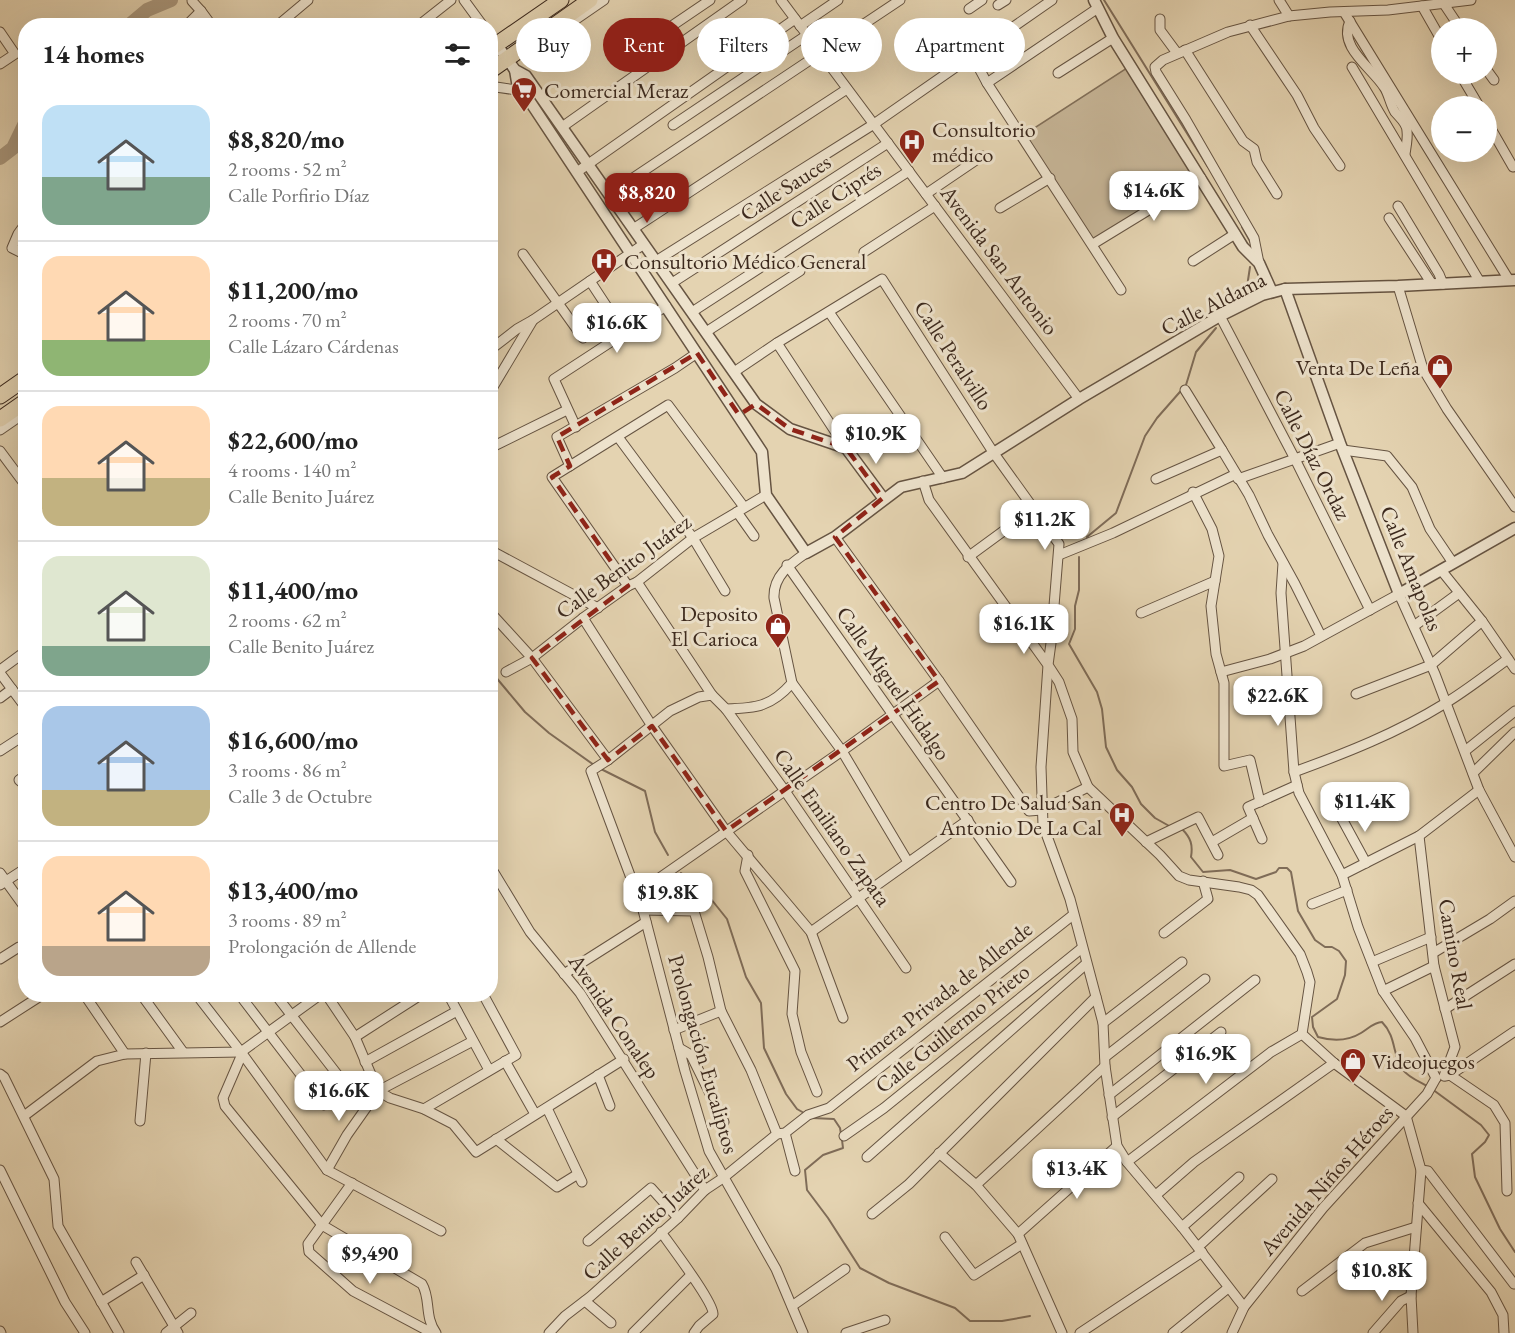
<!DOCTYPE html>
<meta charset="utf-8">
<style>
:root{--surface:#fff;--page:#f6f6f6;--text:#222;--muted:#767676;--line:#e0e0e0;--accent:#8f2418}
body{margin:0;font-family:"EB Garamond",serif;background:var(--page);color:var(--text);height:100vh;display:flex;flex-direction:column;font-size:22px;white-space:nowrap}
*{box-sizing:border-box;margin:0}
p{font-size:20px;color:var(--muted)}
.icon{flex:none;width:33px;height:33px;fill:none;stroke:currentColor;stroke-width:2;stroke-linecap:round;stroke-linejoin:round}
.map{position:relative;flex:1;overflow:hidden}
.drawer{position:absolute;left:18px;top:18px;width:480px;height:984px;display:flex;flex-direction:column;background:var(--surface);border-radius:24px;box-shadow:0 6px 24px #0002}
.drawer>*{flex:none}
.top-card{position:absolute;left:516px;top:18px;width:570px;height:54px;display:flex;gap:12px}
.tools{position:absolute;left:1431px;top:18px;display:grid;gap:12px}
.tools a{display:grid;place-items:center;width:66px;height:66px;border-radius:50%;background:var(--surface);box-shadow:0 6px 24px #0002;font-size:30px}
.price{position:absolute;translate:-50% -51px;padding:0 14px;border-radius:12px;background:#fff;color:#222;font-size:20px;line-height:39px;filter:drop-shadow(0 2px 3px #0008)}
.price::after{content:'';position:absolute;left:50%;top:36px;width:18px;height:14px;margin-left:-9px;background:inherit;clip-path:polygon(0 0,100% 0,50% 100%)}
.price.on{background:var(--accent);color:#fff}
ul{padding:0;list-style:none}
li{display:flex;align-items:center;gap:18px;height:150px;padding:0 24px}
li+li{border-top:2px solid var(--line)}
li span{display:grid;place-items:center;flex:none;width:168px;height:120px;border-radius:18px;color:#555}
li>.icon{margin-inline-start:auto}
span .icon{width:72px;height:72px;fill:#fffc;stroke-width:1}
li b{font-size:26px}
h2{display:flex;justify-content:space-between;align-items:center;height:72px;padding:0 24px;font-size:26px}
.chip{padding:0 21px;border-radius:27px;background:var(--surface);box-shadow:0 6px 24px #0002;font-size:21px;line-height:54px}
.chip.on{background:var(--accent);color:#fff}
.map>svg:first-child{display:block}
.green{fill:#c7b698;stroke:#82705a;stroke-width:1.5}
.lines{fill:none;stroke-linecap:round;stroke-linejoin:round}
.stream{stroke:#7f6c58;stroke-width:2}
.river{stroke:#ab997f;stroke-width:14}
.minor-casing{stroke:#665442;stroke-width:11}
.tertiary-casing{stroke:#665442;stroke-width:13}
.trunk-casing{stroke:#3c291d;stroke-width:17}
.minor{stroke:#ede2cc;stroke-width:9}
.tertiary{stroke:#ede2cc;stroke-width:10}
.trunk{stroke:#e4d3b1;stroke-width:15}
.marked{fill:none;stroke:#8f2418;stroke-width:4.5;stroke-dasharray:12 8;stroke-linejoin:round}
.labels{text-anchor:middle;stroke-width:6;stroke-linejoin:round;paint-order:stroke}
.poi-label{font-size:22px;fill:#3c291d;stroke:#ede2cc;text-anchor:start}
.street-label{font-size:22px;fill:#3c291d;stroke:#ede2cc}
</style>
<div class="map">
<svg width="1515" height="1333" viewBox="0 0 1515 1333">
<rect width="100%" height="100%" fill="#e4d3b1"/>
<filter id="stains"><feTurbulence type="fractalNoise" baseFrequency=".00333" numOctaves="4"/><feColorMatrix values="0 0 0 0 .2 0 0 0 0 .09 0 0 0 0 .02 0 0 0 .5 -.17"/></filter>
<radialGradient id="worn" r=".72"><stop offset=".6" stop-color="#630" stop-opacity="0"/><stop offset="1" stop-color="#630" stop-opacity=".3"/></radialGradient>
<!-- green -->
<polygon class="green" points="1130,66 1201,178 1093,244 1022,136"/>
<g class="lines">
<!-- stream -->
<g class="stream">
<polyline points="1104,0 1208,167"/>
<polyline points="1242,227 1251,243"/>
<polyline points="1245,300 1250,267"/>
<polyline points="1087,537 1116,513 1145,436 1157,418 1186,385 1196,352 1216,328"/>
<polyline points="1079,557 1079,590 1075,606 1075,629 1069,644 1097,692 1102,709 1106,747 1117,770 1132,787 1141,804 1155,818 1171,827"/>
<polyline points="490,644 494,675 525,712 549,733 594,765"/>
<polyline points="599,768 645,791 655,832 668,855"/>
<path d="M1182,829C1191,838 1193,845 1191,857L1203,872L1230,870L1256,879L1276,872L1279,868H1287L1291,872L1298,911L1315,940L1325,947H1332L1339,951L1346,961L1345,975L1337,999L1312,1017L1313,1027L1318,1037C1332,1041 1348,1041 1361,1033C1368,1029 1374,1022 1382,1022C1397,1037 1392,1056 1403,1070C1408,1077 1420,1082 1427,1086"/>
<polyline points="681,873 711,899 727,919 746,977 761,1003 764,1048 786,1094 797,1109 804,1113"/>
<polyline points="1432,1089 1481,1125 1489,1135 1485,1142 1472,1154 1475,1177 1500,1229 1515,1252"/>
<polyline points="812,1118 834,1119 840,1128 841,1134"/>
<polyline points="842,1140 843,1148 823,1155 805,1170 807,1190 828,1218 860,1268 889,1283 955,1308 970,1321 1002,1321 1030,1316"/>
</g>
<!-- river -->
<g class="river">
<polyline points="128,26 147,10 171,0"/>
<polyline points="0,158 13,148 26,121"/>
</g>
<!-- minor casing -->
<g class="minor-casing">
<g id="minor">
<polyline points="464,0 483,26"/>
<polyline points="781,0 1079,399"/>
<polyline points="1279,0 1289,16"/>
<polyline points="192,1 201,11"/>
<polyline points="1444,4 1460,28"/>
<polyline points="998,5 1006,0"/>
<polyline points="1422,6 1442,41"/>
<polyline points="969,9 982,0"/>
<polyline points="1344,12 1509,280"/>
<polyline points="1160,19 1160,30 1177,53"/>
<path d="M1350,21C1338,47 1371,67 1384,87C1389,94 1390,104 1395,112C1400,118 1407,123 1407,131C1408,138 1406,147 1405,154"/>
<polyline points="1250,25 1297,95 1314,128 1340,166"/>
<polyline points="186,26 201,11 212,26"/>
<polyline points="277,26 308,0"/>
<polyline points="418,26 451,0"/>
<polyline points="800,26 838,0"/>
<polyline points="0,32 15,54 0,64"/>
<polyline points="654,38 710,0"/>
<polyline points="543,42 604,0"/>
<polyline points="1185,50 1243,141 1254,149 1257,162 1277,194"/>
<polyline points="972,55 987,83 1121,290"/>
<polyline points="1352,67 1480,282"/>
<polyline points="1486,69 1494,80"/>
<polyline points="1058,73 1113,38"/>
<polyline points="1460,74 1479,106"/>
<polyline points="987,83 1098,8"/>
<polyline points="490,91 496,87 523,91"/>
<polyline points="1486,120 1513,167"/>
<polyline points="673,125 807,35"/>
<polyline points="562,127 742,0"/>
<polyline points="577,172 795,19"/>
<polyline points="609,194 900,0"/>
<polyline points="926,194 982,156"/>
<polyline points="1398,206 1439,274 1443,284"/>
<polyline points="1000,208 1050,178"/>
<polyline points="1389,218 1432,284"/>
<polyline points="26,223 18,234 12,248 26,255"/>
<polyline points="633,229 847,89"/>
<polyline points="1093,244 1201,178"/>
<polyline points="864,252 935,206"/>
<polyline points="523,254 583,338"/>
<polyline points="656,261 874,124 1052,0"/>
<polyline points="1193,261 1235,234"/>
<polyline points="1259,263 1254,238 1186,120 1156,72 1155,67 1163,60 1228,32 1289,16 1330,12 1388,10 1471,0"/>
<polyline points="590,281 613,316"/>
<polyline points="672,283 888,143"/>
<polyline points="1398,286 1423,369 1447,409 1515,507"/>
<polyline points="692,312 909,171"/>
<polyline points="829,312 943,478"/>
<polyline points="1220,316 1295,459 1370,610"/>
<polyline points="706,332 800,271"/>
<polyline points="777,343 846,448"/>
<polyline points="490,350 517,329 533,320"/>
<polyline points="734,372 777,343 882,279 993,452 1059,544 1051,643 1048,665 1059,682 1072,719 1073,752 1088,787 1160,855 1179,876 1189,880 1239,887 1251,890 1258,895 1300,954 1307,972 1310,982 1302,1034 1334,1063 1406,1116 1421,1170 1411,1296 1413,1333"/>
<polyline points="1185,390 1222,450"/>
<polyline points="490,392 533,320 644,244"/>
<polyline points="576,427 554,379 666,306"/>
<polyline points="0,430 26,412"/>
<polyline points="618,437 693,538 725,591"/>
<polyline points="490,448 567,410"/>
<polyline points="1343,450 1387,456 1412,487 1430,529 1453,563"/>
<polyline points="0,451 26,486"/>
<polyline points="570,466 557,437 675,368 697,353"/>
<polyline points="1156,479 1222,450 1249,495 1268,535 1295,584 1321,636"/>
<polyline points="1238,479 1340,443"/>
<polyline points="923,481 929,500 1048,665 1041,767 1043,825 1070,899 1103,1023 1105,1066 1117,1146 1127,1162 1182,1227 1244,1307"/>
<polyline points="1193,492 1212,529 1219,556 1211,606 1216,654 1224,683 1224,766 1250,760 1260,802"/>
<polyline points="737,512 754,536"/>
<polyline points="835,537 939,681 1029,811 1042,810 1088,787"/>
<polyline points="490,550 598,608"/>
<polyline points="1059,555 1113,533 1236,474"/>
<polyline points="968,557 1035,508"/>
<polyline points="1283,563 1281,593 1294,772 1299,793 1342,875 1358,927 1383,991 1415,1038 1436,1078"/>
<polyline points="787,565 1011,882"/>
<polyline points="1441,570 1482,621 1515,669"/>
<polyline points="637,582 712,695"/>
<polyline points="628,586 552,477 668,405 744,507"/>
<polyline points="490,612 532,658 608,760"/>
<polyline points="1141,613 1215,581"/>
<polyline points="583,618 652,726 726,831 811,932 843,1018"/>
<polyline points="1414,626 1459,593"/>
<polyline points="0,670 26,651"/>
<polyline points="506,672 532,658 583,618 628,586 637,582 693,538 766,495"/>
<polyline points="1221,672 1270,659 1304,646 1399,594 1435,674 1479,790 1515,857"/>
<polyline points="0,673 26,708"/>
<polyline points="792,683 842,751 908,862"/>
<polyline points="1356,694 1431,665 1482,621"/>
<polyline points="0,698 12,689"/>
<polyline points="726,709 785,791 906,968"/>
<polyline points="0,751 26,734"/>
<polyline points="1465,751 1515,711"/>
<path d="M1294,772C1346,753 1397,733 1444,704C1466,691 1487,674 1508,659"/>
<polyline points="1473,773 1515,732"/>
<polyline points="26,775 19,780 26,786"/>
<polyline points="1341,817 1366,863"/>
<polyline points="1419,836 1434,966 1455,1047 1444,1076"/>
<polyline points="1262,839 1248,807 1297,785"/>
<polyline points="1146,842 1198,817 1218,855"/>
<polyline points="1212,842 1253,818"/>
<polyline points="748,855 745,871 795,971 792,1014 801,1052 817,1092"/>
<polyline points="490,866 530,932 580,993 705,1190"/>
<polyline points="0,873 26,909"/>
<polyline points="1342,875 1419,836 1479,790"/>
<polyline points="0,885 26,868"/>
<polyline points="1312,904 1347,890"/>
<polyline points="811,932 968,820"/>
<polyline points="1164,933 1208,899 1203,881"/>
<polyline points="1433,953 1490,919 1515,901"/>
<polyline points="0,959 19,947"/>
<polyline points="1372,962 1431,937"/>
<polyline points="564,974 646,922"/>
<polyline points="1383,991 1434,966"/>
<polyline points="84,994 125,1054"/>
<polyline points="141,994 183,1052"/>
<polyline points="196,994 241,1052 327,1170 441,1231"/>
<polyline points="239,994 324,1105"/>
<polyline points="275,994 347,1087"/>
<polyline points="326,994 355,1037 378,1091 390,1098 424,1109 453,1124 476,1152 624,1059"/>
<polyline points="448,994 489,1070"/>
<polyline points="1445,1009 1515,964"/>
<polyline points="0,1022 42,995"/>
<polyline points="1103,1023 1182,962"/>
<polyline points="674,1030 721,1011"/>
<polyline points="355,1037 422,994"/>
<polyline points="679,1048 691,1055 724,1122"/>
<path d="M242,1054L223,1098L225,1106L322,1225L422,1284C431,1299 424,1316 436,1333"/>
<polyline points="1105,1057 1205,979"/>
<polyline points="505,1061 535,1114"/>
<polyline points="365,1062 457,1011"/>
<polyline points="0,1074 4,1077 54,1179 58,1226 119,1333"/>
<polyline points="598,1075 610,1106"/>
<polyline points="1450,1075 1494,1105 1505,1123 1507,1191"/>
<polyline points="1445,1076 1450,1075 1515,1031"/>
<polyline points="1109,1095 1255,980"/>
<polyline points="547,1108 582,1182"/>
<polyline points="424,1109 516,1055 483,994"/>
<polyline points="24,1116 97,1061 125,1054 241,1052 321,994"/>
<polyline points="1112,1117 1221,1032"/>
<polyline points="140,1121 146,1053"/>
<polyline points="785,1133 795,1171"/>
<path d="M777,1134L751,1070L721,1011L708,957L694,911L643,910L591,771L608,760L670,711L699,697L712,695L726,709C756,708 771,707 792,683L774,598C773,576 790,564 806,553"/>
<polyline points="844,1136 884,1108 1082,948"/>
<polyline points="496,1139 557,1187 578,1174"/>
<polyline points="939,1153 976,1185 1018,1234 1062,1333"/>
<polyline points="867,1157 1086,964"/>
<polyline points="1127,1162 1271,1052 1302,1034"/>
<polyline points="0,1170 65,1302 85,1333"/>
<polyline points="327,1170 347,1135 378,1091 473,1041"/>
<polyline points="1421,1170 1428,1171 1514,1284"/>
<polyline points="352,1183 308,1244 309,1252 353,1291 432,1333"/>
<polyline points="976,1185 1105,1066"/>
<polyline points="1156,1195 1194,1162 1334,1063"/>
<polyline points="1418,1203 1491,1292 1503,1315 1504,1333"/>
<polyline points="872,1214 909,1184 1096,997"/>
<polyline points="1182,1227 1239,1177"/>
<path d="M661,1232C671,1246 714,1303 713,1314L699,1326L694,1333"/>
<polyline points="1018,1234 1117,1146"/>
<polyline points="945,1237 974,1275 1022,1244"/>
<polyline points="588,1241 651,1188 678,1218"/>
<polyline points="1198,1247 1272,1179"/>
<polyline points="136,1262 178,1333"/>
<polyline points="1302,1291 1365,1243 1416,1227"/>
<polyline points="585,1301 611,1323"/>
<polyline points="101,1302 144,1275"/>
<polyline points="792,1306 845,1269"/>
<polyline points="0,1331 1,1333"/>
<polyline points="166,1333 191,1313"/>
<polyline points="549,1333 565,1316 591,1296 678,1218 705,1190 723,1178 777,1134 785,1133 808,1115 829,1108 1073,915"/>
<polyline points="633,1333 690,1276"/>
<polyline points="803,1333 776,1269 709,1151 685,1071 643,910 648,886 842,751 939,681"/>
<polyline points="846,1333 885,1320"/>
<polyline points="1080,1333 1202,1252"/>
<polyline points="1173,1333 1228,1288"/>
<polyline points="1232,1333 1244,1307 1323,1208 1427,1094 1436,1078"/>
<polyline points="1373,1333 1401,1301 1411,1296"/>
</g>
</g>
<!-- tertiary casing -->
<g class="tertiary-casing">
<g id="tertiary">
<polyline points="1094,0 1113,38 1235,234 1243,247 1259,263 1272,292"/>
<polyline points="497,45 515,70 526,76 756,404 790,429 846,448 883,498"/>
<polyline points="515,70 517,82 762,452 766,495 806,553 835,537 901,487 962,473 1079,399 1220,316 1262,295 1285,289 1398,286 1515,280"/>
<polyline points="1285,289 1340,443 1399,594 1515,528"/>
</g>
</g>
<!-- trunk casing -->
<g class="trunk-casing">
<g id="trunk">
<polyline points="490,49 561,0"/>
<polyline points="490,71 590,0"/>
<polyline points="0,396 26,378"/>
<polyline points="0,419 26,401"/>
</g>
</g>
<!-- minor -->
<use href="#minor" class="minor"/>
<!-- tertiary -->
<use href="#tertiary" class="tertiary"/>
<!-- trunk -->
<use href="#trunk" class="trunk"/>
</g>
<!-- marked area -->
<path class="marked" d="M697,353L739,415L756,404L790,429L846,448L883,498L835,537L939,681L726,831L652,726L608,760L532,658L628,586L552,477L570,466L557,437Z"/>
<!-- icons -->
<defs>
<g id="supermarket-pin" transform="scale(1.35)"><path d="M0 17L-7.5 6A9.5 9.5 0 1 1 7.5 6Z" fill="#8f2418" stroke="#ede2cc"/><path d="M-6-5.5h2.5l.6 2H6L4.5 2H-2.5L-4.4-4H-6ZM-1.5 3.2a1.3 1.3 0 1 0 .1 0ZM3 3.2a1.3 1.3 0 1 0 .1 0Z" fill="#fff"/></g>
<g id="hospital-pin" transform="scale(1.35)"><path d="M0 17L-7.5 6A9.5 9.5 0 1 1 7.5 6Z" fill="#8f2418" stroke="#ede2cc"/><path d="M-5-5h3v3.5h4V-5h3V5h-3V1.5h-4V5h-3Z" fill="#fff"/></g>
<g id="shop-pin" transform="scale(1.35)"><path d="M0 17L-7.5 6A9.5 9.5 0 1 1 7.5 6Z" fill="#8f2418" stroke="#ede2cc"/><path d="M-5-2.5h2.3a2.7 3.5 0 0 1 5.4 0H5L5.5 6h-11ZM-1.5-2.5h3a1.5 2.3 0 0 0-3 0Z" fill="#fff"/></g>
</defs>
<g fill-rule="evenodd">
<use href="#supermarket-pin" x="524" y="90"/>
<use href="#hospital-pin" x="912" y="142"/>
<use href="#hospital-pin" x="604" y="261"/>
<use href="#shop-pin" x="1440" y="367"/>
<use href="#shop-pin" x="778" y="626"/>
<use href="#hospital-pin" x="1122" y="815"/>
<use href="#shop-pin" x="1353" y="1061"/>
</g>
<g class="labels">
<!-- poi labels -->
<g class="poi-label">
<text x="544" y="98">Comercial Meraz</text>
<text x="932" y="137">Consultorio<tspan x="932" dy="25">médico</tspan></text>
<text x="624" y="269">Consultorio Médico General</text>
<text x="1420" y="375" text-anchor="end">Venta De Leña</text>
<text x="758" y="621" text-anchor="end">Deposito<tspan x="758" dy="25">El Carioca</tspan></text>
<text x="1102" y="810" text-anchor="end">Centro De Salud San<tspan x="1102" dy="25">Antonio De La Cal</tspan></text>
<text x="1372" y="1069">Videojuegos</text>
</g>
<!-- street labels -->
<g class="street-label">
<text transform="translate(785 187) rotate(-33)" y="8">Calle Sauces</text>
<text transform="translate(835 195) rotate(-33)" y="8">Calle Ciprés</text>
<text transform="translate(1000 260) rotate(53)" y="8">Avenida San Antonio</text>
<text transform="translate(1213 303) rotate(-27)" y="8">Calle Aldama</text>
<text transform="translate(954 355) rotate(57)" y="8">Calle Peralvillo</text>
<text transform="translate(1313 454) rotate(63)" y="8">Calle Díaz Ordaz</text>
<text transform="translate(623 566) rotate(-36)" y="8">Calle Benito Juárez</text>
<text transform="translate(1412 568) rotate(68)" y="8">Calle Amapolas</text>
<text transform="translate(894 683) rotate(55)" y="8">Calle Miguel Hidalgo</text>
<text transform="translate(833 827) rotate(55)" y="8">Calle Emiliano Zapata</text>
<text transform="translate(1456 954) rotate(80)" y="8">Camino Real</text>
<text transform="translate(939 996) rotate(-38)" y="8">Primera Privada de Allende</text>
<text transform="translate(615 1016) rotate(56)" y="8">Avenida Conalep</text>
<text transform="translate(952 1028) rotate(-39)" y="8">Calle Guillermo Prieto</text>
<text transform="translate(704 1054) rotate(74)" y="8">Prolongación Eucaliptos</text>
<text transform="translate(1326 1180) rotate(-49)" y="8">Avenida Niños Héroes</text>
<text transform="translate(645 1222) rotate(-42)" y="8">Calle Benito Juárez</text>
</g>
</g>
<rect width="100%" height="100%" filter="url(#stains)"/>
<rect width="100%" height="100%" fill="url(#worn)"/>
</svg>
<div class="tools">
<a>+</a>
<a>−</a>
</div>
<b class="price" style="left:1154px;top:222px">$14.6K</b>
<b class="price on" style="left:647px;top:224px">$8,820</b>
<b class="price" style="left:617px;top:354px">$16.6K</b>
<b class="price" style="left:876px;top:465px">$10.9K</b>
<b class="price" style="left:1045px;top:551px">$11.2K</b>
<b class="price" style="left:1024px;top:655px">$16.1K</b>
<b class="price" style="left:1278px;top:727px">$22.6K</b>
<b class="price" style="left:1365px;top:833px">$11.4K</b>
<b class="price" style="left:668px;top:924px">$19.8K</b>
<b class="price" style="left:1206px;top:1085px">$16.9K</b>
<b class="price" style="left:339px;top:1122px">$16.6K</b>
<b class="price" style="left:1077px;top:1200px">$13.4K</b>
<b class="price" style="left:370px;top:1285px">$9,490</b>
<b class="price" style="left:1382px;top:1302px">$10.8K</b>
<div class="top-card">
<a class="chip">Buy</a>
<a class="chip on">Rent</a>
<a class="chip">Filters</a>
<a class="chip">New</a>
<a class="chip">Apartment</a>
</div>
<section class="drawer">
<h2>14 homes<svg class="icon" aria-label="filters" viewBox="0 0 24 24"><path d="M4 7h16M4 17h16"/><circle cx="9" cy="7" r="2"/><circle cx="15" cy="17" r="2"/></svg></h2>
<ul>
<li><span style="background:linear-gradient(#bfe0f5 60%,#7fa58c 0)"><svg class="icon" aria-label="home" viewBox="0 0 24 24"><path d="M3 11l9-7 9 7M6 9v11h12V9"/></svg></span><div><b>$8,820/mo</b><p>2 rooms · 52 m²</p><p>Calle Porfirio Díaz</p></div></li>
<li><span style="background:linear-gradient(#ffd9b3 70%,#8fb573 0)"><svg class="icon" aria-label="home" viewBox="0 0 24 24"><path d="M3 11l9-7 9 7M6 9v11h12V9"/></svg></span><div><b>$11,200/mo</b><p>2 rooms · 70 m²</p><p>Calle Lázaro Cárdenas</p></div></li>
<li><span style="background:linear-gradient(#ffd9b3 60%,#c2b280 0)"><svg class="icon" aria-label="home" viewBox="0 0 24 24"><path d="M3 11l9-7 9 7M6 9v11h12V9"/></svg></span><div><b>$22,600/mo</b><p>4 rooms · 140 m²</p><p>Calle Benito Juárez</p></div></li>
<li><span style="background:linear-gradient(#dfe7d0 75%,#7fa58c 0)"><svg class="icon" aria-label="home" viewBox="0 0 24 24"><path d="M3 11l9-7 9 7M6 9v11h12V9"/></svg></span><div><b>$11,400/mo</b><p>2 rooms · 62 m²</p><p>Calle Benito Juárez</p></div></li>
<li><span style="background:linear-gradient(#a9c7e8 70%,#c2b280 0)"><svg class="icon" aria-label="home" viewBox="0 0 24 24"><path d="M3 11l9-7 9 7M6 9v11h12V9"/></svg></span><div><b>$16,600/mo</b><p>3 rooms · 86 m²</p><p>Calle 3 de Octubre</p></div></li>
<li><span style="background:linear-gradient(#ffd9b3 75%,#b9a48a 0)"><svg class="icon" aria-label="home" viewBox="0 0 24 24"><path d="M3 11l9-7 9 7M6 9v11h12V9"/></svg></span><div><b>$13,400/mo</b><p>3 rooms · 89 m²</p><p>Prolongación de Allende</p></div></li>
</ul>
</section>
</div>
